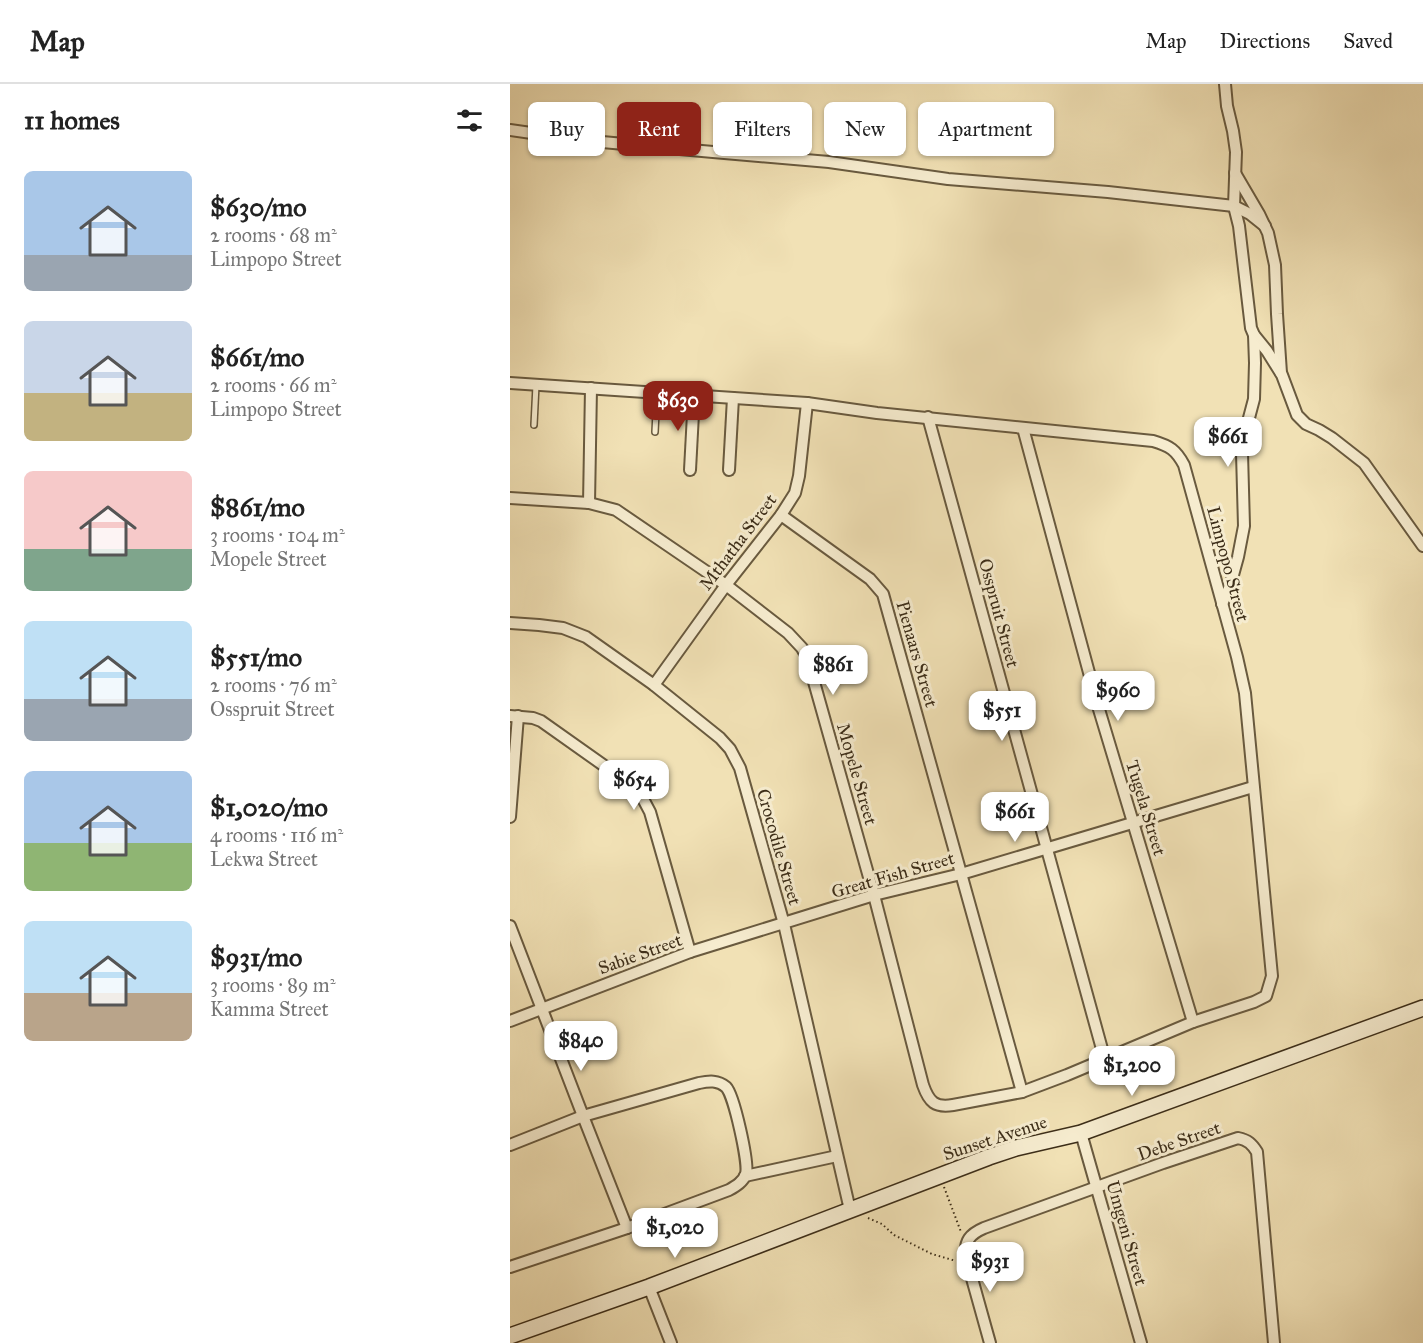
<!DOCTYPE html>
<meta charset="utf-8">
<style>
:root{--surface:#fff;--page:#f6f6f6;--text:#222;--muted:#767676;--line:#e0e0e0;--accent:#8f2418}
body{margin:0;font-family:"IM FELL Great Primer",serif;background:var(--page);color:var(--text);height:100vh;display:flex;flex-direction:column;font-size:22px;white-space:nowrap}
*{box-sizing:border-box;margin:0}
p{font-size:20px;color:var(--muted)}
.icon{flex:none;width:33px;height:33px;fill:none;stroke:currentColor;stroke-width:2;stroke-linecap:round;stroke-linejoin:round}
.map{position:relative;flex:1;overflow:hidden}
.drawer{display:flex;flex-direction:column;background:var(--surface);width:510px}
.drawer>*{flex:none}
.banner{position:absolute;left:18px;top:18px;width:570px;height:54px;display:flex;gap:12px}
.price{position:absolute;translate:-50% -51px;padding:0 14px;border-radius:12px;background:#fff;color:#222;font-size:20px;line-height:39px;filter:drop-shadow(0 2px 3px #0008)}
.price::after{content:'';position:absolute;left:50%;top:36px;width:18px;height:14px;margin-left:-9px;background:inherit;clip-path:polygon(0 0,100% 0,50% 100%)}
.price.on{background:var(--accent);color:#fff}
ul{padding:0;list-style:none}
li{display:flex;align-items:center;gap:18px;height:150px;padding:0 24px}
li span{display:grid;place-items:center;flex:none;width:168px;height:120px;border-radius:9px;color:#555}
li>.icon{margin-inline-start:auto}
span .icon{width:72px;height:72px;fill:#fffc;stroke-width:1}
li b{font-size:26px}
h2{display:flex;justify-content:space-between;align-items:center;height:72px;padding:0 24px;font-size:26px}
.pill{padding:0 21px;border-radius:9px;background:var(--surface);box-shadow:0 2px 4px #0004;font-size:21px;line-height:54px}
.pill.on{background:var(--accent);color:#fff}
header{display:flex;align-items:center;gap:36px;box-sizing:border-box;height:84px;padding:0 30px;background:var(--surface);border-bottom:2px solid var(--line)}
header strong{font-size:28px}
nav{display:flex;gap:33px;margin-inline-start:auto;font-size:21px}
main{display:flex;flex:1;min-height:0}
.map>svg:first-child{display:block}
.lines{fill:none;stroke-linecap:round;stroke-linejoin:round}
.lane-casing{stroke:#695a3f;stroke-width:8}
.street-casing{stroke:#695a3f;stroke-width:14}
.secondary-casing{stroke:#3c2d18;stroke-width:18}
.path{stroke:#3c2d18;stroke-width:2;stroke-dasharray:1.5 3;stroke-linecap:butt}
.lane{stroke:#f6eccf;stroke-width:5}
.street{stroke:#f6eccf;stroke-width:10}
.secondary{stroke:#f6eccf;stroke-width:15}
.labels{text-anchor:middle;stroke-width:6;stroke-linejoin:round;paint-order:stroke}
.street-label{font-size:18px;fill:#3c2d18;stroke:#f6eccf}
</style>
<header>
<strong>Map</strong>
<nav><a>Map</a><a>Directions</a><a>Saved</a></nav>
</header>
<main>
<section class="drawer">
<h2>11 homes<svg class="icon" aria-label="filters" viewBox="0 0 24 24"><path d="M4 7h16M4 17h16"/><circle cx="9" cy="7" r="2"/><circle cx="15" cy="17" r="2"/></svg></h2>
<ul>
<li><span style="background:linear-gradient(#a9c7e8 70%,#9aa5b1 0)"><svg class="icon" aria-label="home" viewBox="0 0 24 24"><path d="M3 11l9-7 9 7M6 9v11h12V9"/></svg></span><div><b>$630/mo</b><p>2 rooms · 68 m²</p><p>Limpopo Street</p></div></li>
<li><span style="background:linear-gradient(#c9d6e8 60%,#c2b280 0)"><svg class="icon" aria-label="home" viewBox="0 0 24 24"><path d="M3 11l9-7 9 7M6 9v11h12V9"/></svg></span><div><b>$661/mo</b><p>2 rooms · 66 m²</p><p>Limpopo Street</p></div></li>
<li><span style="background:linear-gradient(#f6c9c9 65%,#7fa58c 0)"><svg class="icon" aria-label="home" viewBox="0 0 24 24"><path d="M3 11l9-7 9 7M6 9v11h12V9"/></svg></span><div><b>$861/mo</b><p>3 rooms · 104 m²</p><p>Mopele Street</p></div></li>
<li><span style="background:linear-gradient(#bfe0f5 65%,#9aa5b1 0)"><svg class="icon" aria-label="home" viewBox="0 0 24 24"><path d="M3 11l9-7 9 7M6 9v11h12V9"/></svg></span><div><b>$551/mo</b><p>2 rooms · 76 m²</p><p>Osspruit Street</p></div></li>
<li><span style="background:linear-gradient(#a9c7e8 60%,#8fb573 0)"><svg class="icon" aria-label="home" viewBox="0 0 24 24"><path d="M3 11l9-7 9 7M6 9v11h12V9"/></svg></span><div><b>$1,020/mo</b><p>4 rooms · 116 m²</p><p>Lekwa Street</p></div></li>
<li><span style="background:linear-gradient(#bfe0f5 60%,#b9a48a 0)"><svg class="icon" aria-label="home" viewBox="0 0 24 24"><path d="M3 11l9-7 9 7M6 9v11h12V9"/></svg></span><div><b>$931/mo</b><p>3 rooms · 89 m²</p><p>Kamma Street</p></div></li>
</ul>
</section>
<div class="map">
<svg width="913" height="1259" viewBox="0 0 913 1259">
<rect width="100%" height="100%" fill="#f1e1b5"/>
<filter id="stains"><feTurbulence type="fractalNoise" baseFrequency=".00333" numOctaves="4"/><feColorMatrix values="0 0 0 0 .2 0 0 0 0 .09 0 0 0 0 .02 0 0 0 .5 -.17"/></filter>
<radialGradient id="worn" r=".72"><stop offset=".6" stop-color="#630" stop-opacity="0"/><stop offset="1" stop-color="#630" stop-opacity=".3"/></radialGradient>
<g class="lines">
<!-- lane casing -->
<g class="lane-casing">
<g id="lane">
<polyline points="24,341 26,301"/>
<polyline points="145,348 147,309"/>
</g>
</g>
<!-- street casing -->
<g class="street-casing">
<g id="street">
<polyline points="715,0 717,22 723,47 726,68 724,122 729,142 741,244 744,251 757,267 772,291 787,331 796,340 809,346 822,354 854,379 913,462"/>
<polyline points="0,46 70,56 203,68 319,78 438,95 598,108 724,122 740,130 755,142"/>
<polyline points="725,89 749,130 758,149 765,181 767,230 771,289"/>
<path d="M0,299L297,319L367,329L643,357C660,362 666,366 674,381L727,573L735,609L762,892L756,912L744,918L683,938L557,991L512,1008L443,1021C425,1024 419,1018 413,1001L364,811L297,573L292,564L278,549L216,501L106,426L79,419L0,414"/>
<polyline points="418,333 595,976"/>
<polyline points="513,344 588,622 683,938"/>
<polyline points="180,386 184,311"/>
<polyline points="219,386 223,314"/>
<polyline points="79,419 81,304"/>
<polyline points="271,431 360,495 373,510 512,1008"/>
<polyline points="712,520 720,502 728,473 734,442 732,369 735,349 744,315 745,279 744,251"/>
<polyline points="0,539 29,541 53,544 76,553 144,601 210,654 220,665 230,684 274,840 340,1126"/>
<polyline points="144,601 216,501 271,431 285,409 289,392 297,319"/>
<polyline points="0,632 23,634 31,637 120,700 131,711 140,728 180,868"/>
<polyline points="0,733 8,632"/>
<polyline points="0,842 73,1032 117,1144"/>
<polyline points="0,937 180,868 364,811 451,790 743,703"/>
<polyline points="571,1049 631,1259"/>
<path d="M0,1061L73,1032L189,999C199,997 208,996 216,1003C224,1011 239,1079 236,1090C233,1098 226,1102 219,1106L117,1144L0,1183"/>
<polyline points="235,1092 327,1072"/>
<polyline points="139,1203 161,1259"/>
<path d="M480,1259L456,1173C454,1157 460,1150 474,1144L653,1079L728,1054C738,1056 742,1060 747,1068L764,1259"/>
</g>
</g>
<!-- secondary casing -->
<g class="secondary-casing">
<polyline id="secondary" points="0,1252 139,1203 479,1073 506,1064 571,1049 913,924"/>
</g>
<!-- path -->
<g class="path">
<polyline points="434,1103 451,1148"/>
<polyline points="358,1134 372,1140 384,1151 422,1170 446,1177"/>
</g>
<!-- lane -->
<use href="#lane" class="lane"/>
<!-- street -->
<use href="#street" class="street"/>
<!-- secondary -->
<use href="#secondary" class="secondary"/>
</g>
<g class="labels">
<!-- street labels -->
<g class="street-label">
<text transform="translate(228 458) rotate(-53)" y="6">Mthatha Street</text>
<text transform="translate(718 480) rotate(75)" y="6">Limpopo Street</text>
<text transform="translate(489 529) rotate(75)" y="6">Osspruit Street</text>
<text transform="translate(407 570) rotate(74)" y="6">Pienaars Street</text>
<text transform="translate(347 690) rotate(74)" y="6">Mopele Street</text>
<text transform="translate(636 724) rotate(73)" y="6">Tugela Street</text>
<text transform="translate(269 763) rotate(74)" y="6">Crocodile Street</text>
<text transform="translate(383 791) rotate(-16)" y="6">Great Fish Street</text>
<text transform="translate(130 870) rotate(-20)" y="6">Sabie Street</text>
<text transform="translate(485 1054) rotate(-18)" y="6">Sunset Avenue</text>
<text transform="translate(669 1057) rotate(-19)" y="6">Debe Street</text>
<text transform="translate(617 1149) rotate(74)" y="6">Umgeni Street</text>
</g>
</g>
<rect width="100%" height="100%" filter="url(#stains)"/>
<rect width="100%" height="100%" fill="url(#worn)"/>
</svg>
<b class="price on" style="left:168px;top:348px">$630</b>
<b class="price" style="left:718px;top:384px">$661</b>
<b class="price" style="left:323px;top:612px">$861</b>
<b class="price" style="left:608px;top:638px">$960</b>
<b class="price" style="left:492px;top:658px">$551</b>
<b class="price" style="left:124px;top:727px">$654</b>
<b class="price" style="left:505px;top:759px">$661</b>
<b class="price" style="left:71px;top:988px">$840</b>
<b class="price" style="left:622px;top:1013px">$1,200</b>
<b class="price" style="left:165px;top:1175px">$1,020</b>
<b class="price" style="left:480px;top:1209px">$931</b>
<div class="banner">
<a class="pill">Buy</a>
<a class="pill on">Rent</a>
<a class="pill">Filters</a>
<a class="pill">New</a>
<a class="pill">Apartment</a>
</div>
</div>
</main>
